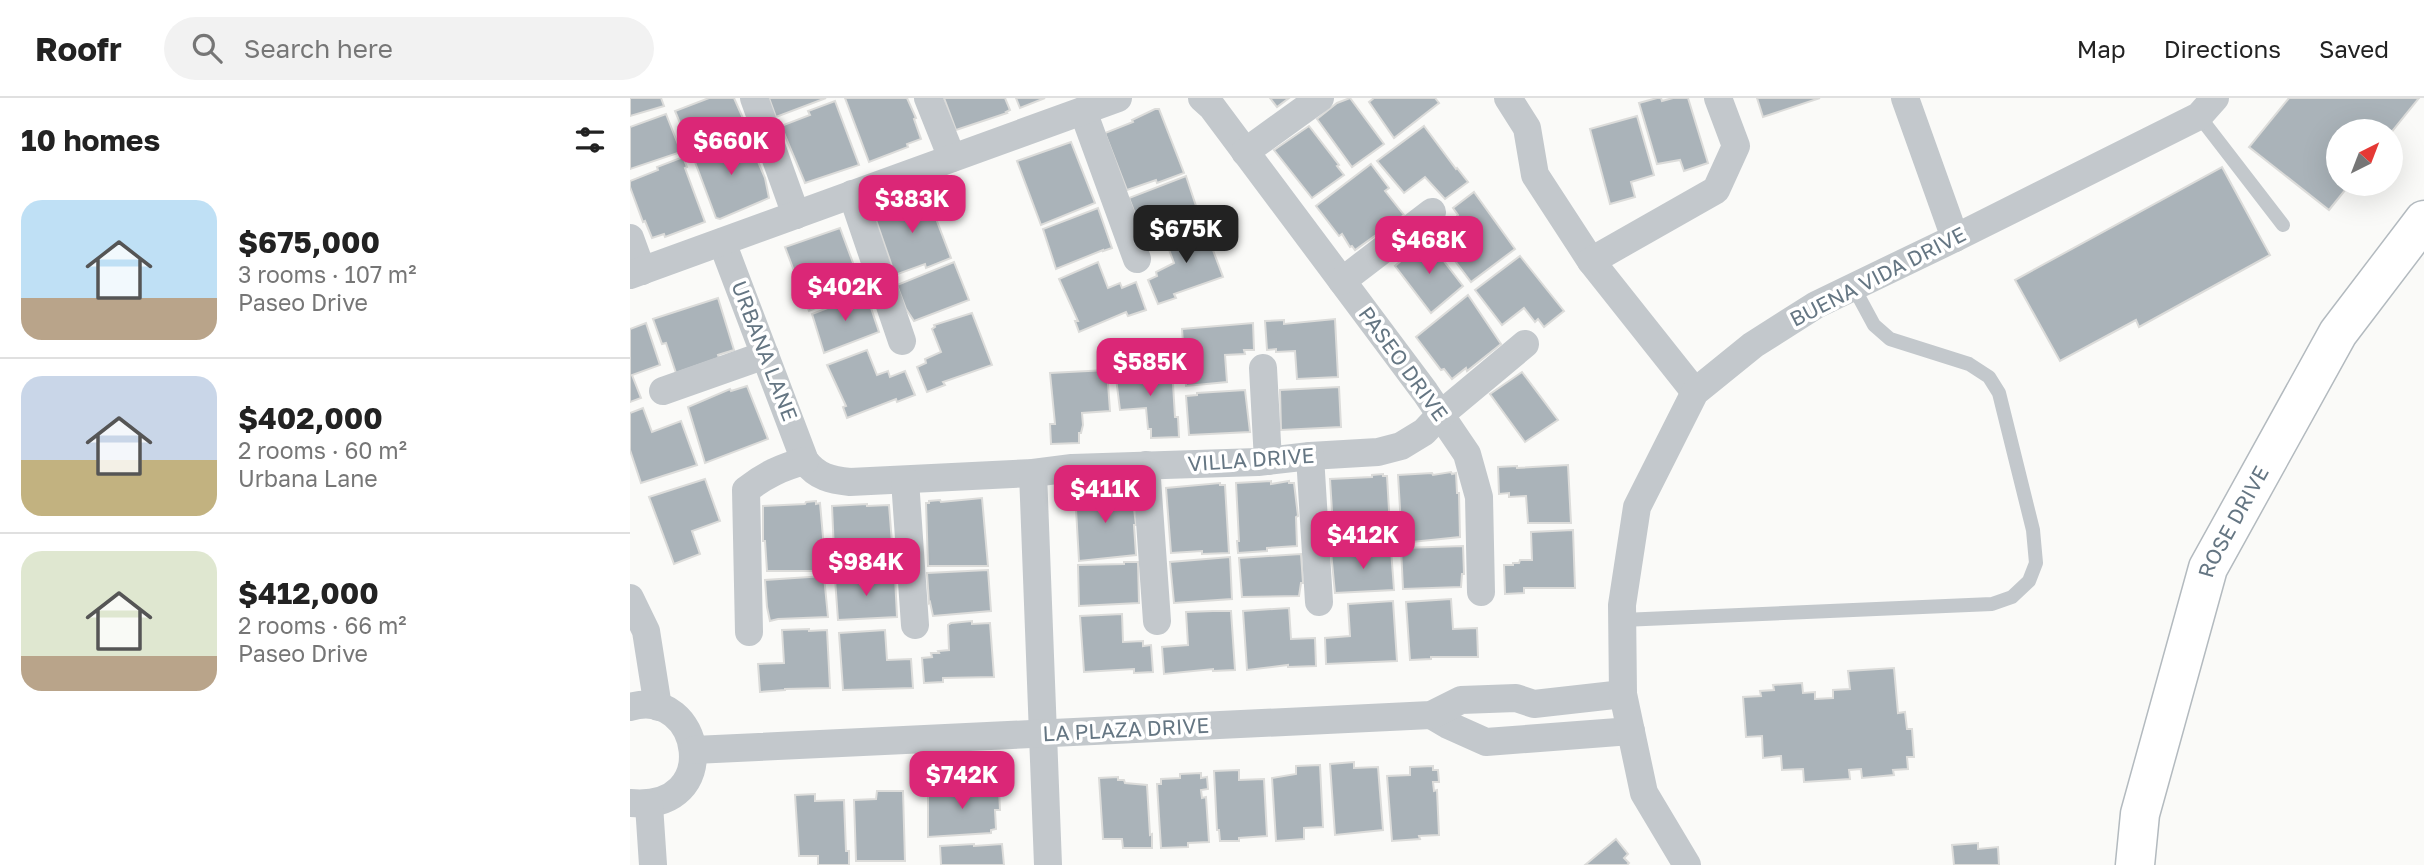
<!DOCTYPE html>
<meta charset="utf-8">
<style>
:root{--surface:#fff;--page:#f2f2f2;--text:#222;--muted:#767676;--line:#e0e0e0;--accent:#db2777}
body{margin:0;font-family:"Golos Text",sans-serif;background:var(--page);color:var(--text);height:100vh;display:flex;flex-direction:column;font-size:26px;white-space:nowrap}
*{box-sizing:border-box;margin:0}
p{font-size:23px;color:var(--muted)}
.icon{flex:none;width:38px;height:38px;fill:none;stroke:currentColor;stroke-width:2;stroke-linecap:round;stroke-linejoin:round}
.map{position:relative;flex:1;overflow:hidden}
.drawer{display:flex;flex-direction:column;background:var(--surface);width:630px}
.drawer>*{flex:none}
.needle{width:46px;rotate:42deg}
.tools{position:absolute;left:1696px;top:21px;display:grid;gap:14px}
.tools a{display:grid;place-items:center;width:77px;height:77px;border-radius:50%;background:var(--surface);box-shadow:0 7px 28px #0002;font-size:35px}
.price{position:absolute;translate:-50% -60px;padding:0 16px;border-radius:14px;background:var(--accent);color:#fff;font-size:23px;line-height:46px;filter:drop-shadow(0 2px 4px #0008)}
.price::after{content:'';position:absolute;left:50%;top:42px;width:21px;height:16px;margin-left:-10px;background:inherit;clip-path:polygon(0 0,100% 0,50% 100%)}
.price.selected{background:#222;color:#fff}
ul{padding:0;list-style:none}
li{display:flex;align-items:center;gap:21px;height:175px;padding:0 21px}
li+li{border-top:2px solid var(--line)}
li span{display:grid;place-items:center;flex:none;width:196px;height:140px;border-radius:21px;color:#555}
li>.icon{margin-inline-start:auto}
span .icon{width:84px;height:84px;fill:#fffc;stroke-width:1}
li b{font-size:30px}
h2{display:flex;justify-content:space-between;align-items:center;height:84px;padding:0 21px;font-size:30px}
header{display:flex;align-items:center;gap:42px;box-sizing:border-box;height:98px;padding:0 35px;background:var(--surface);border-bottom:2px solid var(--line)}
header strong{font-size:33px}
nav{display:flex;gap:38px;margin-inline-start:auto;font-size:24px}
.search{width:490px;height:63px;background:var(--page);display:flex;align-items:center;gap:18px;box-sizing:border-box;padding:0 24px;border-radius:38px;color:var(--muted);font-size:26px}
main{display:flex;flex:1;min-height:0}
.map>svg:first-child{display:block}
.building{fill:#aab3b9;stroke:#dcdcda;stroke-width:2}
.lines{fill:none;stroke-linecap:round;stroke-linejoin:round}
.secondary-casing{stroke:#b3babf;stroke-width:41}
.lane{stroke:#c3c8cc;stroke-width:14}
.street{stroke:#c3c8cc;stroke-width:28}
.secondary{stroke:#fff;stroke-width:38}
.labels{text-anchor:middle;stroke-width:7;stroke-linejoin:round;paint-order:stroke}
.street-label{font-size:21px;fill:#657683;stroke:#fff}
</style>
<header>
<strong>Roofr</strong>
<div class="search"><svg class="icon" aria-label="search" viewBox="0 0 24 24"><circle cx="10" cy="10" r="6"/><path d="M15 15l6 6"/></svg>Search here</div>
<nav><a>Map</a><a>Directions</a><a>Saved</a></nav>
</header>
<main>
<section class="drawer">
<h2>10 homes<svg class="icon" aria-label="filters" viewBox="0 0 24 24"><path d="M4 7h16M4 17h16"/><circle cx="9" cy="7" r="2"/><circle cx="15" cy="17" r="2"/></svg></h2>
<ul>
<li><span style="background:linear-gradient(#bfe0f5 70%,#b9a48a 0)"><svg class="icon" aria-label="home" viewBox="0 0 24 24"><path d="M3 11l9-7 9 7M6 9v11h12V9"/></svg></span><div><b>$675,000</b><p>3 rooms · 107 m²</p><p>Paseo Drive</p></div></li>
<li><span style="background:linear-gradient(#c9d6e8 60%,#c2b280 0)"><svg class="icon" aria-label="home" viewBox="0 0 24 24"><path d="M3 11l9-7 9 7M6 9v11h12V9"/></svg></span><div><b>$402,000</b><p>2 rooms · 60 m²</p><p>Urbana Lane</p></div></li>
<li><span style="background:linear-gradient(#dfe7d0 75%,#b9a48a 0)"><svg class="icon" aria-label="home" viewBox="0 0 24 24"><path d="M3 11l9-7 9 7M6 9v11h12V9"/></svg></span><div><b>$412,000</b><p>2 rooms · 66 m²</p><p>Paseo Drive</p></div></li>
</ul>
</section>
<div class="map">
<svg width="1794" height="767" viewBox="0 0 1794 767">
<rect width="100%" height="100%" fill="#fafaf8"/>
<!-- building -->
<g class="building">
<polygon points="0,0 31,0 34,8 0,18"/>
<polygon points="79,0 104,0 116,27 60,49 45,13"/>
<polygon points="139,0 196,0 146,19"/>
<polygon points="215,0 277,0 286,20 284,21 291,41 277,46 278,49 239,64"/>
<polygon points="314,0 375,0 380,12 376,14 377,15 326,32"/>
<polygon points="386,0 415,0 390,10"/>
<polygon points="640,0 659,0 647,9"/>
<polygon points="720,0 754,46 722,69 687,21 707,5"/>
<polygon points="744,0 805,0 809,5 764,40 739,4"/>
<polygon points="1027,0 1031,0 1032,3 1043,0 1058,0 1078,65 1054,73 1050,62 1027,66 1009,5"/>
<polygon points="1127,0 1190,0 1133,19"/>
<polygon points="1659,0 1789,0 1760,36 1760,33 1708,33 1708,86 1720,86 1699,112 1619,49"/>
<polygon points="205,3 229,67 175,85 151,28 180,17 178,13"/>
<polygon points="525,11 529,11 554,75 527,85 526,82 497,92 475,35 503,24 502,22"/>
<polygon points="36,16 51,54 0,71 0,29"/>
<polygon points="1007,18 1024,77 1001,84 1005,99 980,106 960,31"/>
<polygon points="679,28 709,67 707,68 714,77 682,100 644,52"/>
<polygon points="794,28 826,71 827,70 838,84 815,101 795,79 774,95 747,63"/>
<polygon points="118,40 135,80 139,100 90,121 86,120 62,56 87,46 89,51"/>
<polygon points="441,44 465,105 411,127 387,63"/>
<polygon points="53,59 57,69 55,70 75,124 35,139 34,136 22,140 15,123 13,124 0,89 0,83 28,72 27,69"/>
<polygon points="741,66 759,90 755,93 774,117 725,152 722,148 720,149 712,136 709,138 686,108"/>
<polygon points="1592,69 1640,157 1509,229 1506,222 1430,263 1385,182"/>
<polygon points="556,78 569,117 517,138 509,126 499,100"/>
<polygon points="844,94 885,151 841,184 816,151 838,135 826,119 828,117 823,110"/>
<polygon points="293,95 294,98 297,97 321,160 296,170 295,166 265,177 244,116"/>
<polygon points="468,110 482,150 473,153 473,152 426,171 413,131"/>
<polygon points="574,128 593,179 544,196 546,200 528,206 518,182 527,178 526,174 544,165 535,141"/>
<polygon points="210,130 232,189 179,213 155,149"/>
<polygon points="797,141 833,188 801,215 765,168"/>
<polygon points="890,158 934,213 914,229 908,221 905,224 894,210 872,227 845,192"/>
<polygon points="324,164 339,202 284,223 276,211 267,187"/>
<polygon points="468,164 478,190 490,185 492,190 506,184 516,212 498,218 496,214 449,234 445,223 448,223 429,181"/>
<polygon points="236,195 249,234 194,255 182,216"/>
<polygon points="838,197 871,246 837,273 836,270 822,281 814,271 811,272 786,239"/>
<polygon points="88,200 104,252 88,257 89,260 46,275 36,245 32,246 23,221"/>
<polygon points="342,215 362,267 313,284 315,287 297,294 287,269 296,265 295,261 311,254 302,231 305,229 304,227"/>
<polygon points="705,221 708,279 667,281 665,253 646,254 646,251 637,252 635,223 654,222 654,226"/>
<polygon points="16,225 30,267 2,277 11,300 0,304 0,231"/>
<polygon points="623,225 624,252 614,252 615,256 595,257 597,284 556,288 552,231"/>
<polygon points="237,252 247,277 258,273 260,279 275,273 285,297 267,304 266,301 217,320 213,309 216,308 197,267"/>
<polygon points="542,269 545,319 548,319 549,339 521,340 521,331 518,331 516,310 490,312 485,272"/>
<polygon points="477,272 480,313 452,315 453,327 451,335 449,335 449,345 421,346 420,326 425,326 420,275"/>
<polygon points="892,274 928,322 895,344 860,296"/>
<polygon points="117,288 138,341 75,365 58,309 100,291 101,293"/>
<polygon points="709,289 711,329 651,332 650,292"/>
<polygon points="615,292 620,334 559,337 556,298 567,297 567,295"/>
<polygon points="13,310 22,334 51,323 67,367 11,385 0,352 0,315"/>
<polygon points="938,367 941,425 898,425 896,398 879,399 879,395 869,396 868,369 887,368 887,370"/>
<polygon points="821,374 822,376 826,375 827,395 829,395 830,439 772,445 768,377 802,375 803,377"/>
<polygon points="753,376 753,378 757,378 761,446 704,446 700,381 742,379 742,377"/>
<polygon points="75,381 90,423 62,433 70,456 44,466 19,399"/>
<polygon points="641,383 641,386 659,383 659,385 664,385 668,418 666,419 667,448 637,450 637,453 608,455 607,443 609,443 606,385"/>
<polygon points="590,385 590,387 595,387 599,455 572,456 572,453 541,455 536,390"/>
<polygon points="477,392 478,395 502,394 506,427 504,427 506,457 449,463 445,394"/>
<polygon points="352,400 358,468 298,468 296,405 299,405 299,403 310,402 311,404"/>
<polygon points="186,403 186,406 190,405 196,473 137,473 135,443 133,443 133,408 175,406 176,404"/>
<polygon points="237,406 237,408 259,407 264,470 205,476 202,408"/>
<polygon points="943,432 945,490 894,490 894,495 875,496 874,467 883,467 883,465 889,465 890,462 902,462 901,434"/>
<polygon points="833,448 834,476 832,476 831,489 773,491 771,450"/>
<polygon points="761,451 764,492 705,495 701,454"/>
<polygon points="671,456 673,485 671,485 669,498 612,499 609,460"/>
<polygon points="600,459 602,501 544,505 540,464"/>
<polygon points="494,464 508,464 509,505 449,508 448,467 494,466"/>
<polygon points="358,472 361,513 303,518 300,504 299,505 297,475"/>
<polygon points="194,478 198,519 148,521 140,523 137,509 135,482"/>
<polygon points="265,478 267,519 208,522 205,481"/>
<polygon points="821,501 823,531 847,530 848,559 801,559 801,561 780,562 776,504"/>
<polygon points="763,503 767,563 696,566 695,540 720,538 718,506"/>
<polygon points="659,510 661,541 685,540 686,568 658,569 658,567 617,572 613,513"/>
<polygon points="583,513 601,513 605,572 583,573 583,571 534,576 532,549 558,547 556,514"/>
<polygon points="492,516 493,544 513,543 513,548 521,547 523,574 504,575 504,571 454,574 450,518"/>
<polygon points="342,523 342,526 360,525 364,579 313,580 313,584 294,585 292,560 302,559 301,555 309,555 308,553 319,552 318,527 321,525"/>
<polygon points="179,531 179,533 197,532 200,590 155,591 155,592 130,594 128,566 154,565 152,532"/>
<polygon points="255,532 257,562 281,561 283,590 213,592 209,535"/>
<polygon points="1264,570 1268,615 1275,614 1277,631 1282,631 1284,659 1277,659 1278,671 1263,672 1264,677 1232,680 1231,671 1219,672 1220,681 1174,684 1173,671 1152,672 1151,658 1133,660 1132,638 1116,639 1113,599 1131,598 1130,593 1144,592 1143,587 1172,585 1173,595 1185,594 1185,601 1203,600 1203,592 1220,591 1218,573"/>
<polygon points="724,664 724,670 748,669 753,732 705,737 700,666"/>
<polygon points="690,667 693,729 674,730 674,741 646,743 642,680 666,676 666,668"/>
<polygon points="803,668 803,672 808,672 809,684 803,684 804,693 807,692 809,737 789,738 790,741 762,743 757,678 780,677 780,669"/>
<polygon points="609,672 609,682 634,681 637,738 609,740 609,743 590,743 589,732 587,732 584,673"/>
<polygon points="571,675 571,680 577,679 578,691 571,692 572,700 576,699 579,744 558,745 558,749 531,750 527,686 531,686 531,681 550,680 550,676"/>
<polygon points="488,679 488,682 494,682 495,685 517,687 520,737 522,736 522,750 493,750 492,741 473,741 469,680"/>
<polygon points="339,686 340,689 343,689 343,693 350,693 350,687 364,686 364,691 369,691 370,712 365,712 366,731 361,732 361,735 298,739 298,691 328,690 328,687"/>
<polygon points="247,693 273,693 275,763 226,763 224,702 246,701"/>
<polygon points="185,696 185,703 214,702 216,753 219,753 219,767 188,767 188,758 169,758 165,697"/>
<polygon points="986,741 998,756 994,760 999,765 997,767 955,767"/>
<polygon points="1348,745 1348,751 1368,749 1369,767 1324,767 1322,747"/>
<polygon points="344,746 344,748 372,746 374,767 311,767 310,748"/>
</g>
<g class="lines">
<!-- secondary casing -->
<g class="secondary-casing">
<g id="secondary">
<path id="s1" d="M1505,767L1510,716L1578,470L1708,235L1794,122"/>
</g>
</g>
<!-- lane -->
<g class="lane">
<polyline points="1569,18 1653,127"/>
<polyline points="992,522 1362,506 1382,499 1399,483 1406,465 1403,432 1369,295 1359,279 1339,266 1260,241 1244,227 1224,190"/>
</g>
<!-- street -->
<g class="street">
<polyline points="124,0 166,117"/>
<polyline points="298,0 322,60"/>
<polyline points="572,0 582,9 795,294 837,356 849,399 851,494"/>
<polyline points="878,0 897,30 905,77 961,163 1065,294"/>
<polyline points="1275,0 1325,140"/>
<polyline points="453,13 507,161"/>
<polyline points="615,54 690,0"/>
<polyline points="222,96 272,243"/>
<polyline points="0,140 12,173"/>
<path d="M92,144L175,363C187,379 201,382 220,384L403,375L442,370L628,364L680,358L748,354L771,348L794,334L810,317L895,246"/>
<polyline points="961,163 1086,92 1106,48 1088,0"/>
<polyline points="0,177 488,0"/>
<polyline points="712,183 802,114"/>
<polyline points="633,270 638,363"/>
<polyline points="33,293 135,257"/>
<polyline points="680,358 689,504"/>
<polyline points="516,367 527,523"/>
<polyline points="403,375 418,767"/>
<polyline points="275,382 285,527"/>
<polyline points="0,500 16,533 28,609"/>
<path d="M119,534L116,392C135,377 152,369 175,363"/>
<path d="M0,609C72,588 95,714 0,705"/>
<polyline points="801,617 818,627 856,644 1001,633"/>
<polyline points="64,652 801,617 831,602 886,600 904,606 993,596"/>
<polyline points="19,707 23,767"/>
<polyline points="1057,767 1014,695 993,596 992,507 1007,409 1065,294 1123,247 1186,207 1325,140 1569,18 1585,0"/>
</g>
<!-- secondary -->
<use href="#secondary" class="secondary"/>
</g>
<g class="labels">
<!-- street labels -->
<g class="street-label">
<text transform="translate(1248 179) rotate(-27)" y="7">BUENA VIDA DRIVE</text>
<text transform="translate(134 253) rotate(69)" y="7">URBANA LANE</text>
<text transform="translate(773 266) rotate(54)" y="7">PASEO DRIVE</text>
<text transform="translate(621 362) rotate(-4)" y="7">VILLA DRIVE</text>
<text dy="7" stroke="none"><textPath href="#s1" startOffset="359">ROSE DRIVE</textPath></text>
<text transform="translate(496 632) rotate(-3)" y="7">LA PLAZA DRIVE</text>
</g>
</g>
</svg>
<div class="tools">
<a><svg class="needle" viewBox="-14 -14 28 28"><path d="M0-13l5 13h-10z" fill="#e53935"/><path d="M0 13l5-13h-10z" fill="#767676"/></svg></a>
</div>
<b class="price" style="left:101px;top:79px">$660K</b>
<b class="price" style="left:282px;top:137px">$383K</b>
<b class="price selected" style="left:556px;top:167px">$675K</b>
<b class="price" style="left:799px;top:178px">$468K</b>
<b class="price" style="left:215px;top:225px">$402K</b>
<b class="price" style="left:520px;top:300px">$585K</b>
<b class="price" style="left:475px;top:427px">$411K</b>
<b class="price" style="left:733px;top:473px">$412K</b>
<b class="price" style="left:236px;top:500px">$984K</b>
<b class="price" style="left:332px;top:713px">$742K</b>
</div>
</main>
